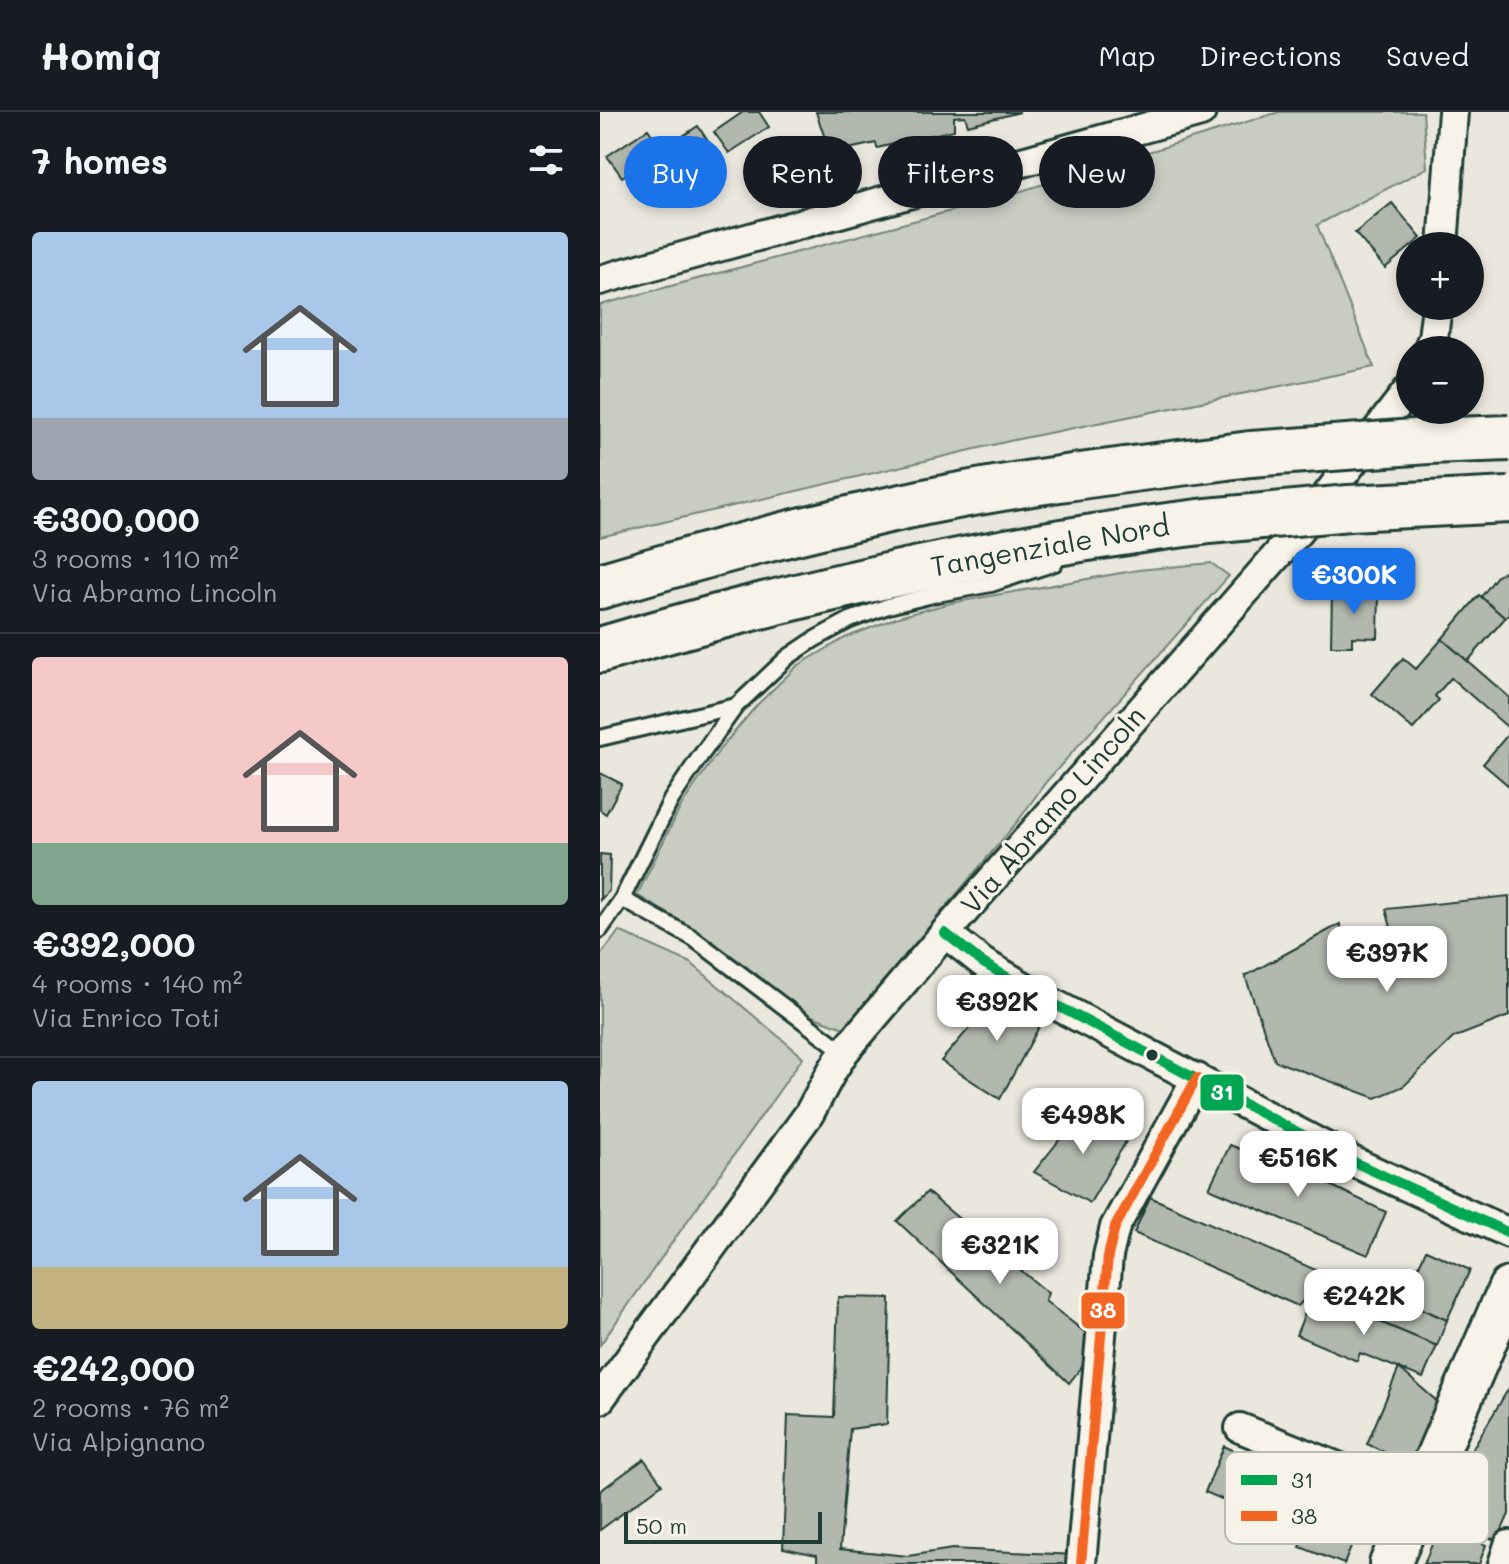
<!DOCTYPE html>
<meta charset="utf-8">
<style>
:root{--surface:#171b24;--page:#242831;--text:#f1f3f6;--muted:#9ea1a6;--line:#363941;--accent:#1a73e8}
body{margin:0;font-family:Mali,sans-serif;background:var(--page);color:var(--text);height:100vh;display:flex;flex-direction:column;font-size:30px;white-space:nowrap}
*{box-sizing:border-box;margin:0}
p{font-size:26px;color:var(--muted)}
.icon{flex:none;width:44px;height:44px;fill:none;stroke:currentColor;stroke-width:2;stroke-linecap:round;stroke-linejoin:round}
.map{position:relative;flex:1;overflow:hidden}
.details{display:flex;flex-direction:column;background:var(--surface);width:600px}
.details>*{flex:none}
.hud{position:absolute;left:24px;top:24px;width:760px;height:72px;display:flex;gap:16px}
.controls{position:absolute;left:796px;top:120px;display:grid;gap:16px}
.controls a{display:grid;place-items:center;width:88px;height:88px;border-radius:50%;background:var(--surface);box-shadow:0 4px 12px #0003;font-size:40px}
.scale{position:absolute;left:24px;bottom:20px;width:198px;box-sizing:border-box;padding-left:8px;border:4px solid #1f3d34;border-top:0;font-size:22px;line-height:28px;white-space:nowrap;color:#1f3d34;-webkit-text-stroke:6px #f7f3e8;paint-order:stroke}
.price{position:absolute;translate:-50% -68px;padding:0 18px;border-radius:16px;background:#fff;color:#222;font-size:26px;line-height:52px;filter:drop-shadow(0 2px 4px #0008)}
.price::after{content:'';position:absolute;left:50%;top:48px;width:24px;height:18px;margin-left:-12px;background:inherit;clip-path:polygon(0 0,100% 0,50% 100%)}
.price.selected{background:var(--accent);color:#fff}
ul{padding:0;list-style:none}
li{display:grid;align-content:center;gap:16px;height:424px;padding:0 32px}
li+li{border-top:2px solid var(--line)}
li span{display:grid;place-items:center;height:248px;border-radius:8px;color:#555}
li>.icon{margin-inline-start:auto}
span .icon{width:144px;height:144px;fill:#fffc;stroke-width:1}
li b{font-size:34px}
h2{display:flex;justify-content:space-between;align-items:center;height:96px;padding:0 32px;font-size:34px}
.tag{padding:0 28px;border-radius:36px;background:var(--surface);box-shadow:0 4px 12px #0003;font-size:28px;line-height:72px}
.tag.selected{background:var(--accent);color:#fff}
header{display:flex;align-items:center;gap:48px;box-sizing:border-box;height:112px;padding:0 40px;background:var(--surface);border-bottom:2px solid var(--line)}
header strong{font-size:38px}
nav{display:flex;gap:44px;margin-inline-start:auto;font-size:28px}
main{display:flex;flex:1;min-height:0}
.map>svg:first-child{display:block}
.green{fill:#c8ccc1;stroke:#74847a;stroke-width:2}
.building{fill:#b2b8ae;stroke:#1f3d34;stroke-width:2}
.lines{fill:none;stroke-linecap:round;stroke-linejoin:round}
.lane-casing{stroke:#1f3d34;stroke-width:20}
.street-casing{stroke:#1f3d34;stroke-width:34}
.secondary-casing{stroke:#1f3d34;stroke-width:46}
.highway-casing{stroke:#1f3d34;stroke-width:50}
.lane{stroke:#f7f3e8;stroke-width:14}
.street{stroke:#f7f3e8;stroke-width:28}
.secondary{stroke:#f7f3e8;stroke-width:40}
.highway{stroke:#f7f3e8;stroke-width:44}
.highway-bridge-casing{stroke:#1f3d34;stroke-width:50;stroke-linecap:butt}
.highway-bridge{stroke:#f7f3e8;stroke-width:44}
.bus-1-casing{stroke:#f7f3e8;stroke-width:16}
.bus-2-casing{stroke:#f7f3e8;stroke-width:16}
.bus-1{stroke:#00a651;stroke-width:10}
.bus-2{stroke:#f26522;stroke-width:10}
.bus-dot{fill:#1f3d34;stroke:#f7f3e8;stroke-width:3}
.labels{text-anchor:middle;stroke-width:6;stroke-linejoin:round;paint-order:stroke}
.street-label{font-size:28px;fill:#1f3d34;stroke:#f7f3e8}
.key{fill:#f7f3e8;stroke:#b6bcb2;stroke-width:2}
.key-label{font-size:22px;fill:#1f3d34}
.line-badge{stroke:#f7f3e8;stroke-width:3}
.badge-label{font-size:22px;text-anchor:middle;font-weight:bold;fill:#fff}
</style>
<header>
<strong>Homiq</strong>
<nav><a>Map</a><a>Directions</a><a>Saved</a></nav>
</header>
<main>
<section class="details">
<h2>7 homes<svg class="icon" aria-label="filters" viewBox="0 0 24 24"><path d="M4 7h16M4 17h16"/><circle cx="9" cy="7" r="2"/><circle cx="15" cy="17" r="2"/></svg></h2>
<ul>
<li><span style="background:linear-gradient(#a9c7e8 75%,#9aa5b1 0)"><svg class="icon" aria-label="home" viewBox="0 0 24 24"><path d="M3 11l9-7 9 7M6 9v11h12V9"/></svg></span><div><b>€300,000</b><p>3 rooms · 110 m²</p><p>Via Abramo Lincoln</p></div></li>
<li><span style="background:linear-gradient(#f6c9c9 75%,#7fa58c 0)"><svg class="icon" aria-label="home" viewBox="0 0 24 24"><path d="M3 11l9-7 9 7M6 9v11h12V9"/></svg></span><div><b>€392,000</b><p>4 rooms · 140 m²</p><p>Via Enrico Toti</p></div></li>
<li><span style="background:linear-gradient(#a9c7e8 75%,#c2b280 0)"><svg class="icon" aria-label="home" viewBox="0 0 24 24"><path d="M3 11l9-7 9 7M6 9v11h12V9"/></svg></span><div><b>€242,000</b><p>2 rooms · 76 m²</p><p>Via Alpignano</p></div></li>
</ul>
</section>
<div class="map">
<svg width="909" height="1452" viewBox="0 0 909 1452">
<rect width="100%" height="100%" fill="#eae8dd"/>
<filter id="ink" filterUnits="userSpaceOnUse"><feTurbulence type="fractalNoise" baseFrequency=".0125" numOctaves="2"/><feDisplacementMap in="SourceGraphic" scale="16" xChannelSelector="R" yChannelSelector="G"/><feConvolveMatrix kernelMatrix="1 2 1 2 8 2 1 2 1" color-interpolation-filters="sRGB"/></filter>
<g filter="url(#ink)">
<!-- green -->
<g class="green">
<polygon points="679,0 823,0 827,56 717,113 774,255 414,328 0,425 0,193 388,89"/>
<polygon points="611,451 629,464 446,670 418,709 244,916 209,903 102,822 37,783 81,694 120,637 157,593 197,554 245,526 298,505 351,491 538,458"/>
<polygon points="19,819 91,851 203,945 0,1233 0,844"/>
</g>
<!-- building -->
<g class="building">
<polygon points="143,0 159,0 169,15 129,41 114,20"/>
<polygon points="216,0 420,0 368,13 365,4 354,5 354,18 277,36 276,31 230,41"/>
<polygon points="98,14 113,37 77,61 62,38"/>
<polygon points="48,17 62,38 22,65 7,44"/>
<polygon points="792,91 821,126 785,156 755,121"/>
<polygon points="909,457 909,503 905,506 881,485 897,464"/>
<polygon points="732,477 779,478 778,526 752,525 752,534 731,534"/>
<polygon points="879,483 905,506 868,549 842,527"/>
<polygon points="842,527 909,585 909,611 906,614 851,566 835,584 839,588 813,617 772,582 803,546 816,557"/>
<polygon points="909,621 909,674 883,652"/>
<polygon points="0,661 22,672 6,702 0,698"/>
<polygon points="0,742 10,743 9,779 0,788"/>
<polygon points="909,784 909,904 853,926 804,974 776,986 675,949 645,864 740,812 749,831 793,823 786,797"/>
<polygon points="396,885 452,891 400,987 341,949"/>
<polygon points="484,997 528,1026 490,1091 434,1060"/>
<polygon points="630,1033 726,1071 786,1100 768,1143 609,1076"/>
<polygon points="327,1080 448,1181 445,1189 500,1232 469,1271 297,1109"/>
<polygon points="550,1085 727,1163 698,1194 534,1121"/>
<polygon points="826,1138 870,1158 847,1208 803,1188"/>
<polygon points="760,1170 847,1208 837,1234 748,1197"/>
<polygon points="713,1182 837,1234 823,1266 760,1241 757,1249 696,1223"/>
<polygon points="238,1185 290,1186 287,1312 250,1317 240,1437 308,1444 352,1437 476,1443 476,1452 217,1452 217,1443 183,1436 188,1303 234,1305"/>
<polygon points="799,1256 848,1299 817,1355 767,1332"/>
<polygon points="909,1276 909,1402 897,1429 842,1405 871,1339"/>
<polygon points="624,1334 695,1367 664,1405 605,1380"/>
<polygon points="44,1347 62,1372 0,1418 0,1379"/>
<polygon points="727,1373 770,1391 744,1452 700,1435"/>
<polygon points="839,1415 886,1433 879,1452 824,1452"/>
</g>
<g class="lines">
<!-- lane casing -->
<g class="lane-casing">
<g id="lane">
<polyline points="0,626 136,594"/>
<polyline points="22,787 93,826 244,940"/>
<polyline points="0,818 22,787 71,688 99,646 136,594 188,545 215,527 250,508 288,494 337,482 391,472 455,451"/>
</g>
</g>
<!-- street casing -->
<g class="street-casing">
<g id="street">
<polyline points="843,134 853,0"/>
<polyline points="0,168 601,0"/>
<polyline points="828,238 833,226 837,194"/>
<polyline points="345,821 383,851 452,891 758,1052 909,1121"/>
<polyline points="0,1287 209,1002 232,959 244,940 345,821 708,408 810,276"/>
<polyline points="640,1316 818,1387"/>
<polyline points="481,1452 508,1144 515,1115 597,966"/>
<polyline points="903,1452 909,1433"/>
</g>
</g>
<!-- secondary casing -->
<g class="secondary-casing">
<polyline id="secondary" points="790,1452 909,1176"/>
</g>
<!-- highway casing -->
<g class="highway-casing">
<g id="highway">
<path d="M0,474C107,442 216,413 325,390C433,368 542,356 651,342"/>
<path d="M0,538C152,493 306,456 462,430C515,422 566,413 619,408"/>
</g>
</g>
<!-- lane -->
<use href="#lane" class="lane"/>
<!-- street -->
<use href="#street" class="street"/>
<!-- secondary -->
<use href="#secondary" class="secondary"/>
<!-- highway -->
<use href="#highway" class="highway"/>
<!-- highway-bridge casing -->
<g class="highway-bridge-casing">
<g id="highway-bridge">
<polyline points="651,342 828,329 909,326"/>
<polyline points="619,408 749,396 909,388"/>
</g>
</g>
<!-- highway-bridge -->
<use href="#highway-bridge" class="highway-bridge"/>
<!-- bus-1 casing -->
<g class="bus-1-casing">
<polyline id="bus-1" points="345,821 383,851 452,891 758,1052 909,1121"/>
</g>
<!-- bus-2 casing -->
<g class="bus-2-casing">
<polyline id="bus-2" points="481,1452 508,1144 515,1115 597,966"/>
</g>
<!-- bus-1 -->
<use href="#bus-1" class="bus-1"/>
<!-- bus-2 -->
<use href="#bus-2" class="bus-2"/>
</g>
</g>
<!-- markers -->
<circle class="bus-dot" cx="552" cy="943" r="7"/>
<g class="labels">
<!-- street labels -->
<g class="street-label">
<text transform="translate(450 434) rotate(-10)" y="10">Tangenziale Nord</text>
<text transform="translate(453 698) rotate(-49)" y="10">Via Abramo Lincoln</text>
</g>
</g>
<!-- legend -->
<rect x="625" y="1340" width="264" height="92" rx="12" class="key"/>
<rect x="641" y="1363" width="36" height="10" fill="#00a651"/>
<rect x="641" y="1399" width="36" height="10" fill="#f26522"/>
<g class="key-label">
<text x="691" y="1376">31</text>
<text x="691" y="1412">38</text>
</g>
<g class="line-badge">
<rect x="599" y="961" width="46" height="39" rx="8" fill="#00a651"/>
<rect x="480" y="1179" width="46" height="39" rx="8" fill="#f26522"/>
</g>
<g class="badge-label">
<text x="622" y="988">31</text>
<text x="503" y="1206">38</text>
</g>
</svg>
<div class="controls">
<a>+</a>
<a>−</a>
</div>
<div class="scale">50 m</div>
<b class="price selected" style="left:754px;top:504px">€300K</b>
<b class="price" style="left:787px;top:882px">€397K</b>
<b class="price" style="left:397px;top:931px">€392K</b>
<b class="price" style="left:483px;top:1044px">€498K</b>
<b class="price" style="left:698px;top:1087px">€516K</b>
<b class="price" style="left:400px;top:1174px">€321K</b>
<b class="price" style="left:764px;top:1225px">€242K</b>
<div class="hud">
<a class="tag selected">Buy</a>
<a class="tag">Rent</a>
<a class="tag">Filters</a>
<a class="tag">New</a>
</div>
</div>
</main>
